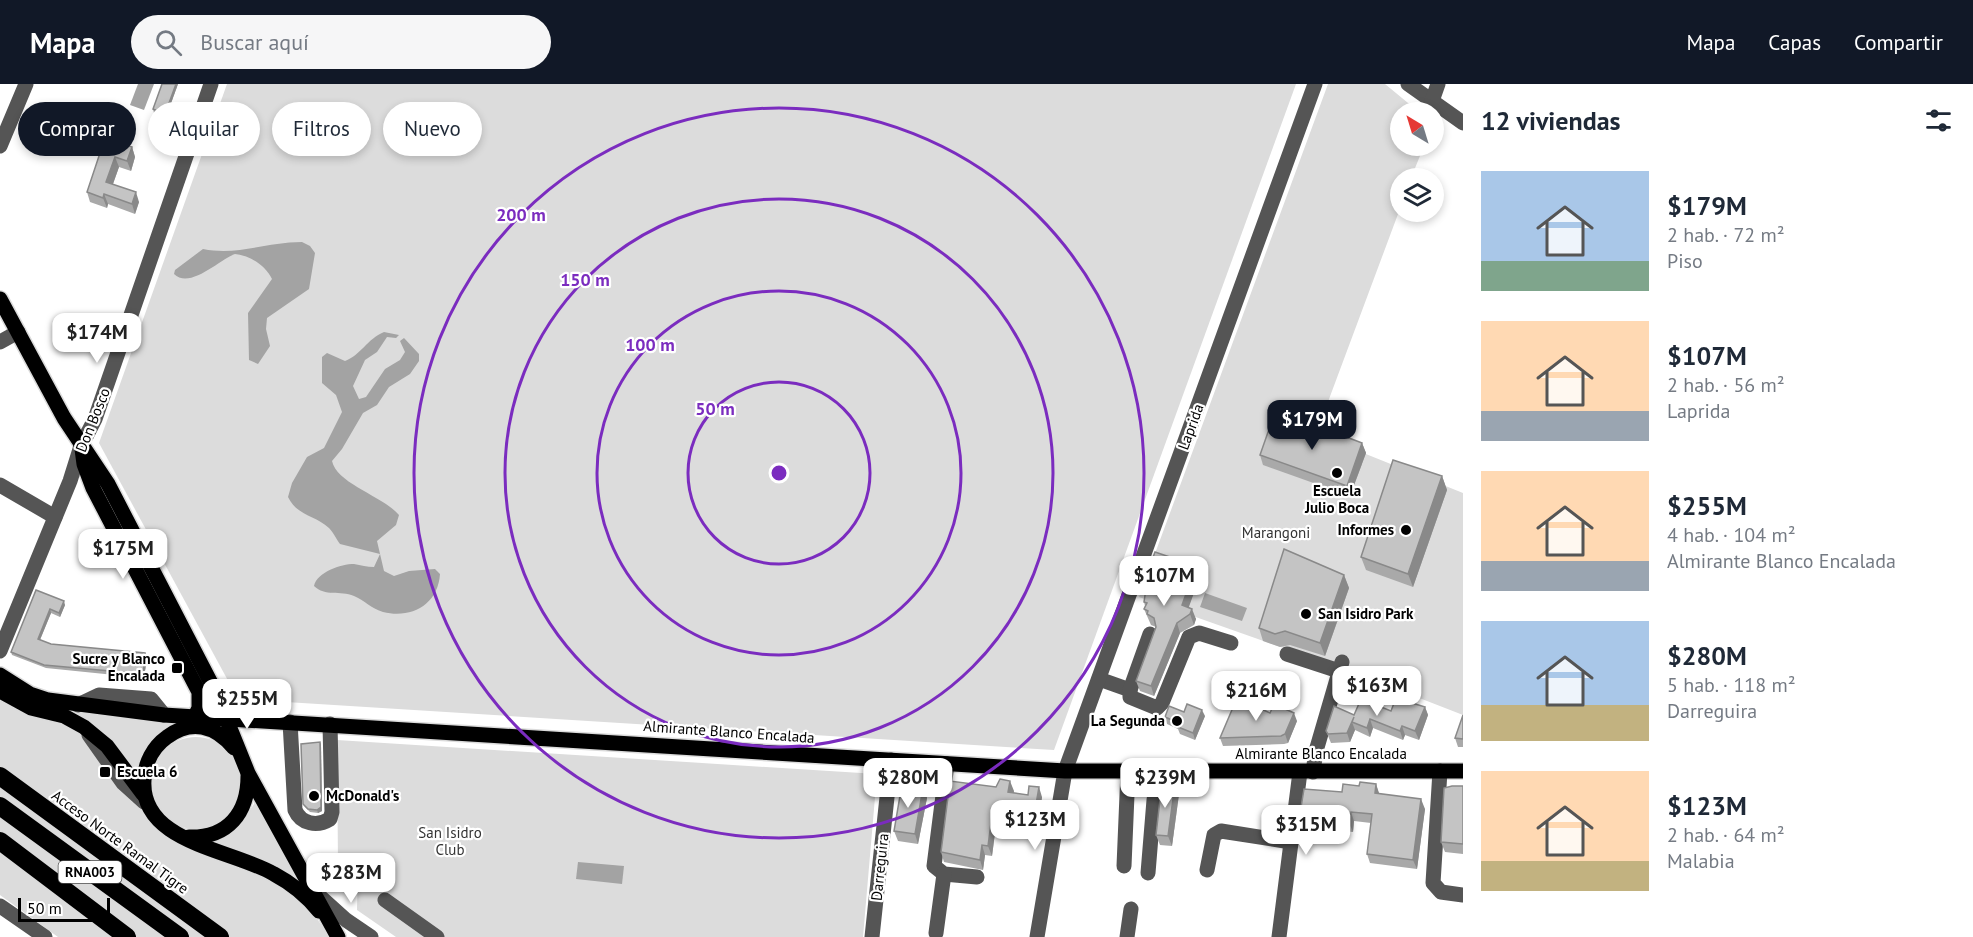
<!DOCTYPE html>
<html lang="es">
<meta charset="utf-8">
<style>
:root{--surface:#fff;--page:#f6f6f7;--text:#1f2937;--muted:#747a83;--accent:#111827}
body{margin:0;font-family:"PT Sans",sans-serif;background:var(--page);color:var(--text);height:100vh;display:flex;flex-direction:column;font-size:22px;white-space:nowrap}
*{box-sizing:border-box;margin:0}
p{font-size:20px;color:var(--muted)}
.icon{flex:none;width:33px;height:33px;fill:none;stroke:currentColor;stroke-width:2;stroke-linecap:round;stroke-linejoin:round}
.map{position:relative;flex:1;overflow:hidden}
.drawer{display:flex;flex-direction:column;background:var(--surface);width:510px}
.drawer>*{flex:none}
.hud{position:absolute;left:18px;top:18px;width:570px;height:54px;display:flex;gap:12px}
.needle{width:39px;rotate:322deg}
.controls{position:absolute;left:1390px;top:18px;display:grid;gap:12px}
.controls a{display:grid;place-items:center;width:54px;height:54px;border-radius:50%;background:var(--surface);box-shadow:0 3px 9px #0003;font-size:30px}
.scale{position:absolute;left:18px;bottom:15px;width:92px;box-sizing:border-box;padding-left:6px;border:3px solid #000;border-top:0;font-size:16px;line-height:21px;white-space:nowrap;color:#000;-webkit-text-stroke:4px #fff;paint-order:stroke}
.price{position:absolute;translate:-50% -51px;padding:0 14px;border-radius:12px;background:#fff;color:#222;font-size:20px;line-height:39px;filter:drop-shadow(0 2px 3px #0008)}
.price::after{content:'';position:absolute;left:50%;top:36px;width:18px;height:14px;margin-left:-9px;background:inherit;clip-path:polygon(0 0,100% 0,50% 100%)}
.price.current{background:var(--accent);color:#fff}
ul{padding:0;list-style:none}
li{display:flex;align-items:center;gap:18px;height:150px;padding:0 18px}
li span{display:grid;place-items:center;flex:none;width:168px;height:120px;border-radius:0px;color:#555}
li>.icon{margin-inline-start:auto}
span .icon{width:72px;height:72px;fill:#fffc;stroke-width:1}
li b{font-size:26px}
h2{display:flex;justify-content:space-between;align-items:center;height:72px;padding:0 18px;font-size:26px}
.tag{padding:0 21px;border-radius:27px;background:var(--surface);box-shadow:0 3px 9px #0003;font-size:21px;line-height:54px}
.tag.current{background:var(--accent);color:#fff}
header{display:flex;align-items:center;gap:36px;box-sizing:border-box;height:84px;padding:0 30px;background:var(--accent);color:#fff}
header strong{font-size:28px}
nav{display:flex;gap:33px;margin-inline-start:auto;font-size:21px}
.search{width:420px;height:54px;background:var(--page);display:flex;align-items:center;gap:15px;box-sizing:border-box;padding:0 21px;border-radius:33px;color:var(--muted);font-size:22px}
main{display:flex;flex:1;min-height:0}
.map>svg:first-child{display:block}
.green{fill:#dcdcdc}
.water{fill:#a3a3a3}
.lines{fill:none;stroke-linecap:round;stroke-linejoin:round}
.major-casing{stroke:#dbdbdb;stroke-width:18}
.highway-casing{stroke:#dbdbdb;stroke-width:21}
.minor{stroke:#555;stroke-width:15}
.major{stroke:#000;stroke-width:15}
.highway{stroke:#000;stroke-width:18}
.wall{fill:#a9a9a9}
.shaded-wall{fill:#898989}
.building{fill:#c4c4c4;stroke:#898989;stroke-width:1.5}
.ring{fill:none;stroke:#7b2cbf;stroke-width:3}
.poi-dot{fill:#000;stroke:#fff;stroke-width:2}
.labels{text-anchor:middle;stroke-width:4.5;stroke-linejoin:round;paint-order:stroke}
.shield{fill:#fff;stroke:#4c4c4c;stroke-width:1.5}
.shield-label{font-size:14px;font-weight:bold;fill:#000}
.street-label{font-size:15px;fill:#000;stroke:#fff}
.poi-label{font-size:15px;font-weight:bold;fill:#000;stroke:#fff;text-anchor:end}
.park-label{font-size:15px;fill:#333;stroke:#fff}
.centre{fill:#7b2cbf;stroke:#fff;stroke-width:3}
.ring-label{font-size:18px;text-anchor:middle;font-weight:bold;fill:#7b2cbf;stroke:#fff;stroke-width:4.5;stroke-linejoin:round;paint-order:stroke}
</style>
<header>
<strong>Mapa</strong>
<div class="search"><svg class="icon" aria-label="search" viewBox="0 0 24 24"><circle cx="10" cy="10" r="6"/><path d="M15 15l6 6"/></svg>Buscar aquí</div>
<nav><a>Mapa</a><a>Capas</a><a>Compartir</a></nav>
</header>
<main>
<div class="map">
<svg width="1463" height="853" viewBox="0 0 1463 853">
<rect width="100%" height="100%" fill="#fff"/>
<!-- green -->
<g class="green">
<polygon points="227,0 1296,0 1054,666 238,615 99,359"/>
<polygon points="1328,0 1385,0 1419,28 1401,28 1401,62 1424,62 1411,94 1401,94 1401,122 1316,350 1463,409 1463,631 1368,594 1139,513"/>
<polygon points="0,611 79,646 163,748 281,799 310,825 330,853 230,853 0,684"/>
<path d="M70,625L177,640C157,656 138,669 137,697L118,663Z"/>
<circle cx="196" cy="699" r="46"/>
<polygon points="337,656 877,690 863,853 396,853 357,826 358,783 338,783"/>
<polygon points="0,701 206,853 189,853 0,712"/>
<path d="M257,715L305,806L209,758C233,752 245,735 257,715Z"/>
<polygon points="0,730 171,853 134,853 0,752"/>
<polygon points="0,765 120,853 58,853 0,811"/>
</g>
<!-- water -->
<g class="water">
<polygon points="138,0 154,0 144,26 130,21"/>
<path d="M302,158L310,162L315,169L309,205L267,234L266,245L270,262L258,280L249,276L248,229L272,195C265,181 251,172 235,170C220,175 190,206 174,190L175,186L203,165C238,172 266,158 302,158Z"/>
<path d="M384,248L399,251L396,254L387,253L377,268L365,276L353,302L359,315L366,313L385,285L400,276L405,268L400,257L404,254L419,270V277L410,290L389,303L377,321L363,329L342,365L332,377C337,400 383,412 399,431L396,441L377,457L384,487L394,492L409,487L435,485L440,490C438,521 411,535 383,528C372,525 364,516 354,512C340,506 325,513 314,502C317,488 341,480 354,480C361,481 367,483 374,483L380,470L340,460C336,455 334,449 329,444C315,431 297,432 288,413L292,399L307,373L324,364L342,328L336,311L322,299V273L327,269L345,277C361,271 367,255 384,248Z"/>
<polygon points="1205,509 1247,524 1242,537 1200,523"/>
<polygon points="578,778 624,782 622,800 576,795"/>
</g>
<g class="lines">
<!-- major casing -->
<g class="major-casing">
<g id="major">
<polyline points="0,215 64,334 108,400 215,607 248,689 338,853"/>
<polyline points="82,365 84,380 93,404 199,608 199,624 192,638"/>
<polyline points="0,591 30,610 48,616 164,631 1065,687 1463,687"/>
<polyline points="0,607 31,624 64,632 84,643 107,662 143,710"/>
<path d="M234,664C215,641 191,635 167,653C153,663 145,679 144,696C140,759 231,765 274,790C291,799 307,812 319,827"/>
<path d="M189,753C228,754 248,729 248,692"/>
</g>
</g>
<!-- highway casing -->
<g class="highway-casing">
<g id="highway">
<polyline points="0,692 220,853"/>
<polyline points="0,722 180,853"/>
<polyline points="0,757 127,853"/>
</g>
</g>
<!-- minor -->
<g class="minor">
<polyline points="1408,0 1463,39"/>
<polyline points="1432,17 1438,0"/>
<polyline points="0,62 26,0"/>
<polyline points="0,258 18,248"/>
<polyline points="0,401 55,433"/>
<polyline points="0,567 70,397 81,362 95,335 211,0"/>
<polyline points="1287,570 1339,587"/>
<polyline points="1099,595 1130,606 1130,613 1157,624 1162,619 1189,553 1199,549 1231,559"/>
<polyline points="1130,606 1150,550"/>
<polyline points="78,621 99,611 151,615 164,631"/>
<path d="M290,638L295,726C301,740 317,743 330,735L332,728L330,640"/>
<polyline points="89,651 123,699 144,718"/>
<polyline points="947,680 934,782 944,790 977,793"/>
<polyline points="1440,687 1433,799 1441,808 1463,811"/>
<polyline points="1313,688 1316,667 1342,578"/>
<polyline points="1124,782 1128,687"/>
<polyline points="1207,786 1214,751 1221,747 1291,758"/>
<polyline points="1148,789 1154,716 1159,687"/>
<polyline points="315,808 346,836 371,853"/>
<polyline points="385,816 437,853"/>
<polyline points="0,822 45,853"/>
<polyline points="936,849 944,790"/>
<polyline points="872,853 891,676"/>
<polyline points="1037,853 1065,687 1315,0"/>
<polyline points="1127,853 1131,825"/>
<polyline points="1279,853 1300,688"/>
</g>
<!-- major -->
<use href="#major" class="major"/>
<!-- highway -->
<use href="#highway" class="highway"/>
</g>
<!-- wall -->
<g class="wall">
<polygon points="162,0 178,0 166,33 154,29 153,25"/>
<polygon points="105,54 132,63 135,73 131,87 119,83 113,100 139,118 135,130 108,120 107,124 90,118 87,108"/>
<polygon points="1362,359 1366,369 1350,412 1263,381 1260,371"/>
<polygon points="1442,392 1447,406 1413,503 1366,486 1361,473"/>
<polygon points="1196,482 1200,492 1188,524 1196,535 1194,541 1180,549 1154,612 1140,607 1136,597 1156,543 1151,541 1144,525 1145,522 1144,518 1145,511 1142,503"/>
<polygon points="1344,491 1349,504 1325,572 1290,561 1280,563 1263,557 1259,544"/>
<polygon points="36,506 65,521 60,533 51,529 40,556 51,560 145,569 147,573 144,594 46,584 12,571 11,568"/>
<polygon points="1425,623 1428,631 1419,656 1405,651 1403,656 1373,644 1370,653 1355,646 1350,658 1331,659 1326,647 1354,631"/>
<polygon points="1184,628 1205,632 1195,656 1180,650 1178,645 1167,640 1165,633"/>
<polygon points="1270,629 1297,637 1288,659 1284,660 1223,662 1220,654"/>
<polygon points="1463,631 1463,663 1458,663 1455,654"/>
<polygon points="320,658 321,661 322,727 318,729 310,728 305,723 303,720"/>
<polygon points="1175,700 1179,710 1172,762 1160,761 1156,751"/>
<polygon points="1376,700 1379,710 1425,725 1417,785 1370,779 1367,770 1371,739 1354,737 1353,748 1341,747 1340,751 1303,746 1299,736 1342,708"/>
<polygon points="1463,702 1463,770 1445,768 1441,758"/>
<polygon points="923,704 927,714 918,760 898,757 894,747"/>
<polygon points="1014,707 1014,709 1042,713 1037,748 996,741 992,772 985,771 983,786 944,778 941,768"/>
</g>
<!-- shaded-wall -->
<g class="shaded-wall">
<polygon points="176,0 178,0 166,33 165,30"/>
<polygon points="132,63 135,73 131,87 127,77"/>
<polygon points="115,73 119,83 110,108 106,98"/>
<polygon points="136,108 139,118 135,130 132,120"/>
<polygon points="104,110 108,120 107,124 103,114"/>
<polygon points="1362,359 1366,369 1350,412 1347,402"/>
<polygon points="1442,392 1447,406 1413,503 1408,490"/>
<polygon points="1196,482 1200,492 1186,531 1182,521"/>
<polygon points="1344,491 1349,504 1325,572 1320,559"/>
<polygon points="64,517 65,521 60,533 59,529"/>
<polygon points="50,525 51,529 39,558 38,555"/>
<polygon points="1192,525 1196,535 1194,541 1190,530"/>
<polygon points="1177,539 1180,549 1154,612 1151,602"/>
<polygon points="145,569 147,573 144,594 143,590"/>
<polygon points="1425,623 1428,631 1419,656 1415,647"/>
<polygon points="1202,626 1205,632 1195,656 1193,649"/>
<polygon points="1294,629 1297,637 1288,659 1285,650"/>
<polygon points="1354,633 1352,638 1355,646 1350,658 1347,649"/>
<polygon points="1370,635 1373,644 1370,653 1367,644"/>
<polygon points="1402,642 1405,651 1403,656 1400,647"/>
<polygon points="320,658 321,661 322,727 318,729 317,726"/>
<polygon points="1010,697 1014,707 1012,718 1008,708"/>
<polygon points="1175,700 1179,710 1172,762 1168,752"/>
<polygon points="1376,700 1379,709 1378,719 1375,709"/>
<polygon points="1039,703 1042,713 1037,748 1033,738"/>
<polygon points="923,704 927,714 918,760 915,750"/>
<polygon points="1421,715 1425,725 1417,785 1413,776"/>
<polygon points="1351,728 1354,737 1353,748 1349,739"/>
<polygon points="992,731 996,741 992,772 988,762"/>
<polygon points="1338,737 1341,747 1340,751 1337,742"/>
<polygon points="982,761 985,771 983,786 980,776"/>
</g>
<!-- building -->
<g class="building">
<polygon points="162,0 176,0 165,30 153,25"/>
<polygon points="105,54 132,63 127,77 115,73 106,98 136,108 132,120 104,110 103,114 87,108"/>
<polygon points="1273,334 1320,350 1323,344 1362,359 1347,402 1260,371"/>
<polygon points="1393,376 1442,392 1408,490 1361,473"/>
<polygon points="1284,465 1344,491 1320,559 1285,547 1275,550 1259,544"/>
<polygon points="1155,468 1196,482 1182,521 1192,525 1190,530 1177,539 1151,602 1136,597 1156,543 1154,534 1147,530 1148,527 1144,525 1147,519 1144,518 1146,505 1142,503"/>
<polygon points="36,506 64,517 59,529 50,525 38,555 51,560 145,569 143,590 44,581 11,568"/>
<polygon points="1237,614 1270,629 1274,620 1294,629 1285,650 1281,652 1220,654"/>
<polygon points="1396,614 1425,623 1415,647 1402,642 1400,647 1370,635 1367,644 1352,638 1354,633 1347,649 1328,650 1326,647 1334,622 1354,631 1361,615 1391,627"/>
<polygon points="1187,620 1202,626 1193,649 1178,643 1179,639 1165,633 1169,622 1184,628"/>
<polygon points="1463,631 1463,655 1455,654"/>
<polygon points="320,658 321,723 317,726 308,725 303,720 301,660"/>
<polygon points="1000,695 1010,697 1008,708 1028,711 1029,702 1039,703 1033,738 992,731 988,762 982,761 980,776 941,768 950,697 996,703"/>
<polygon points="1162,698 1175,700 1168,752 1156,751"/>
<polygon points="1360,698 1376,700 1375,709 1421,715 1413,776 1367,770 1372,730 1351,728 1349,739 1338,737 1337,742 1299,736 1304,705 1342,708 1343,700 1359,702"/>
<polygon points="902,700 923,704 915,750 894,747"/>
<polygon points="1452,702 1463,702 1463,760 1441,758 1444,704"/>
</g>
<!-- distance rings -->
<g class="ring">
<circle cx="779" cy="389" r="91"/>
<circle cx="779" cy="389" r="182"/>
<circle cx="779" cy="389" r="274"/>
<circle cx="779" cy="389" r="365"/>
</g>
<!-- markers -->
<g class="poi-dot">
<circle cx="1337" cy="389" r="6"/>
<circle cx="1406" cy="446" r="6"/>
<circle cx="1306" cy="530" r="6"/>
<rect x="171" y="578" width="12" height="12" rx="3"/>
<circle cx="1177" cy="637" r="6"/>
<rect x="99" y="682" width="12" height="12" rx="3"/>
<circle cx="314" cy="712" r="6"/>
</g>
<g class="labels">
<!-- shield labels -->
<rect class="shield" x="58.5" y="777" width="63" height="22" rx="4.5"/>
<g class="shield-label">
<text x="90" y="793">RNA003</text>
</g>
<!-- street labels -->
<g class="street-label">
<text transform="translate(93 336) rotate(-68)" y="5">Don Bosco</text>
<text transform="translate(1191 343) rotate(-70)" y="5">Laprida</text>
<text transform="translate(729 648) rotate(4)" y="5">Almirante Blanco Encalada</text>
<text x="1321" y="675">Almirante Blanco Encalada</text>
<text transform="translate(120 758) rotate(36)" y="5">Acceso Norte Ramal Tigre</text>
<text transform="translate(880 783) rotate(-84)" y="5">Darreguira</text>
</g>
<!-- poi labels -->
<g class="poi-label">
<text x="1337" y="412" text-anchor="middle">Escuela<tspan x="1337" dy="17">Julio Boca</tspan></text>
<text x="1394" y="451">Informes</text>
<text x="1318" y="535" text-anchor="start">San Isidro Park</text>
<text x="165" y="580">Sucre y Blanco<tspan x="165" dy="17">Encalada</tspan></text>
<text x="1165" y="642">La Segunda</text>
<text x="117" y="693" text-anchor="start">Escuela 6</text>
<text x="326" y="717" text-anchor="start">McDonald's</text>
</g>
<!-- park labels -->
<g class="park-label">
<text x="1276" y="454">Marangoni</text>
<text x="450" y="754">San Isidro<tspan x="450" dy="17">Club</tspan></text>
</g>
</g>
<circle cx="779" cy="389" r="9" class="centre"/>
<g class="ring-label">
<text x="521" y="137">200 m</text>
<text x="585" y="202">150 m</text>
<text x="650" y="267">100 m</text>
<text x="715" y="331">50 m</text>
</g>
</svg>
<div class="controls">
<a><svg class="needle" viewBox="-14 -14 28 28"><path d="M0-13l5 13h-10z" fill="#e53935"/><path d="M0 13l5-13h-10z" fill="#747a83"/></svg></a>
<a><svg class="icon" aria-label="layers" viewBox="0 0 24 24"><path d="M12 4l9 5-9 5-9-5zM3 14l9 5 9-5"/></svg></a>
</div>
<div class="scale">50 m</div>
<b class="price" style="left:97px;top:280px">$174M</b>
<b class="price current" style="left:1312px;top:367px">$179M</b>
<b class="price" style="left:123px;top:496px">$175M</b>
<b class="price" style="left:1164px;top:523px">$107M</b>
<b class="price" style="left:1377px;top:633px">$163M</b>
<b class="price" style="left:1256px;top:638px">$216M</b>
<b class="price" style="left:247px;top:646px">$255M</b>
<b class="price" style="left:908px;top:725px">$280M</b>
<b class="price" style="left:1165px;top:725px">$239M</b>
<b class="price" style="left:1035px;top:767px">$123M</b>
<b class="price" style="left:1306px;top:772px">$315M</b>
<b class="price" style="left:351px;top:820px">$283M</b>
<div class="hud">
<a class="tag current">Comprar</a>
<a class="tag">Alquilar</a>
<a class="tag">Filtros</a>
<a class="tag">Nuevo</a>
</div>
</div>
<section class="drawer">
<h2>12 viviendas<svg class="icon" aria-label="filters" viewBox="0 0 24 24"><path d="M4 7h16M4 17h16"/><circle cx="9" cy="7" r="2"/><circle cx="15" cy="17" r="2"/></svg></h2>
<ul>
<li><span style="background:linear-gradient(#a9c7e8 75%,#7fa58c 0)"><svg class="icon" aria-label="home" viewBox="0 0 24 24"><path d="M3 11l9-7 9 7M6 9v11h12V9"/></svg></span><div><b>$179M</b><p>2 hab. · 72 m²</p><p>Piso</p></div></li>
<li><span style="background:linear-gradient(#ffd9b3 75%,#9aa5b1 0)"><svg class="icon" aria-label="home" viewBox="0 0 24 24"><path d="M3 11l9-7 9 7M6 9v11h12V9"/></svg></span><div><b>$107M</b><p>2 hab. · 56 m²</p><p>Laprida</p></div></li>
<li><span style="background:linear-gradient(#ffd9b3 75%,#9aa5b1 0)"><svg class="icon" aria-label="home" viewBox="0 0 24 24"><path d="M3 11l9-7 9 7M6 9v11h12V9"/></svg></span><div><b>$255M</b><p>4 hab. · 104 m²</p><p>Almirante Blanco Encalada</p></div></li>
<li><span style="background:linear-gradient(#a9c7e8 70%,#c2b280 0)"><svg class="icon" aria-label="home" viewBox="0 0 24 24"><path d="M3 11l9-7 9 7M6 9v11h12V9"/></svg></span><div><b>$280M</b><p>5 hab. · 118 m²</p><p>Darreguira</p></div></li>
<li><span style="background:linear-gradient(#ffd9b3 75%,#c2b280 0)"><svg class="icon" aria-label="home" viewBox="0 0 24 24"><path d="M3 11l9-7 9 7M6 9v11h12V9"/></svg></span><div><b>$123M</b><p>2 hab. · 64 m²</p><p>Malabia</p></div></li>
</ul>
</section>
</main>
